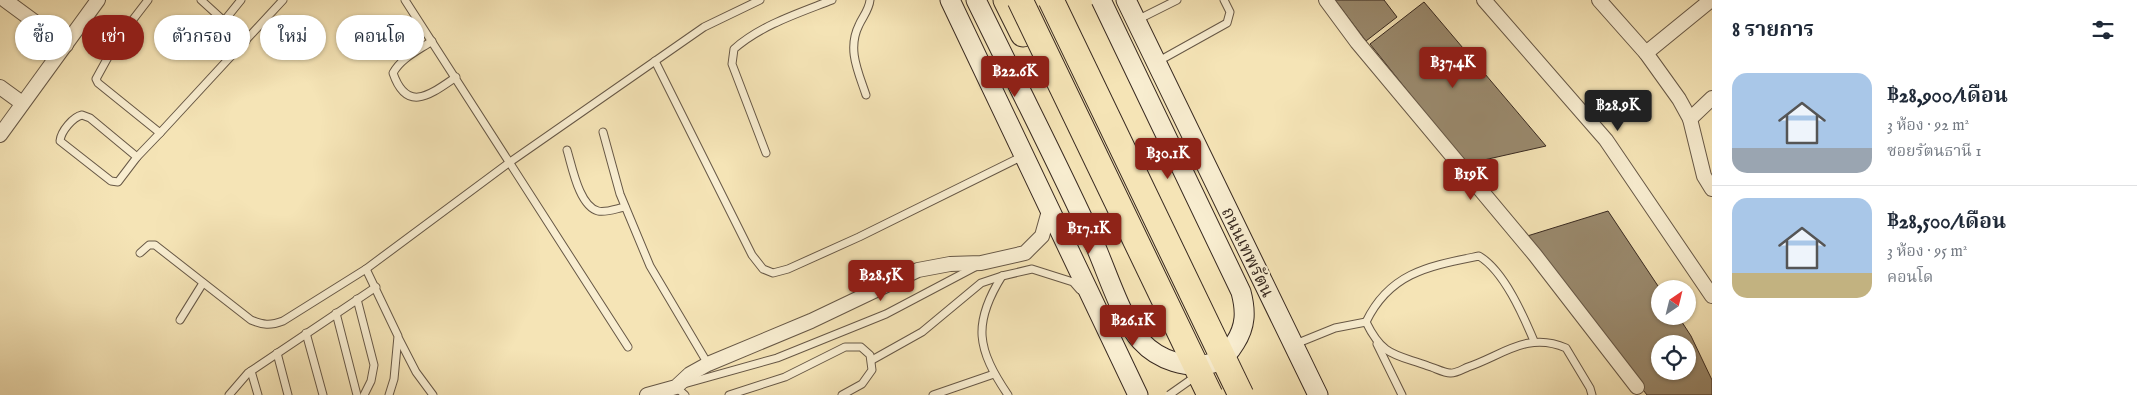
<!DOCTYPE html>
<html lang="th">
<meta charset="utf-8">
<style>
:root{--surface:#fff;--page:#f2f2f3;--text:#1f2937;--muted:#747a83;--line:#e0e1e3;--accent:#8f2418}
body{margin:0;font-family:"IM FELL English","Noto Serif Thai",serif;background:var(--page);color:var(--text);height:100vh;display:flex;flex-direction:column;font-size:19px;white-space:nowrap}
*{box-sizing:border-box;margin:0}
p{font-size:16px;color:var(--muted)}
.icon{flex:none;width:28px;height:28px;fill:none;stroke:currentColor;stroke-width:2;stroke-linecap:round;stroke-linejoin:round}
.map{position:relative;flex:1;overflow:hidden}
.sheet{display:flex;flex-direction:column;background:var(--surface);width:425px}
.sheet>*{flex:none}
.hud{position:absolute;left:15px;top:15px;width:475px;height:45px;display:flex;gap:10px}
.needle{width:32px;rotate:35deg}
.tools{position:absolute;left:1651px;top:280px;display:grid;gap:10px}
.tools a{display:grid;place-items:center;width:45px;height:45px;border-radius:50%;background:var(--surface);box-shadow:0 1px 4px #0004;font-size:25px}
.price{position:absolute;translate:-50% -42px;padding:0 11px;border-radius:5px;background:var(--accent);color:#fff;font-size:16px;line-height:32px;filter:drop-shadow(0 1px 2px #0008)}
.price::after{content:'';position:absolute;left:50%;top:30px;width:15px;height:11px;margin-left:-8px;background:inherit;clip-path:polygon(0 0,100% 0,50% 100%)}
.price.current{background:#222;color:#fff}
ul{padding:0;list-style:none}
li{display:flex;align-items:center;gap:15px;height:125px;padding:0 20px}
li+li{border-top:1px solid var(--line)}
li span{display:grid;place-items:center;flex:none;width:140px;height:100px;border-radius:15px;color:#555}
li>.icon{margin-inline-start:auto}
span .icon{width:60px;height:60px;fill:#fffc;stroke-width:1}
li b{font-size:21px}
h2{display:flex;justify-content:space-between;align-items:center;height:60px;padding:0 20px;font-size:21px}
.pill{padding:0 18px;border-radius:22px;background:var(--surface);box-shadow:0 1px 4px #0004;font-size:18px;line-height:45px}
.pill.current{background:var(--accent);color:#fff}
main{display:flex;flex:1;min-height:0}
.map>svg:first-child{display:block}
.building{fill:#9a8a6e;stroke:#382920;fill-rule:evenodd}
.lines{fill:none;stroke-linecap:round;stroke-linejoin:round}
.lane-casing{stroke:#675846;stroke-width:9}
.street-casing{stroke:#675846;stroke-width:16}
.secondary-casing{stroke:#382920;stroke-width:21}
.highway-casing{stroke:#382920;stroke-width:27}
.lane{stroke:#f8edd0;stroke-width:7}
.street{stroke:#f8edd0;stroke-width:14}
.secondary{stroke:#f8edd0;stroke-width:19}
.highway{stroke:#f5e4b6;stroke-width:25}
.lane-bridge-casing{stroke:#675846;stroke-width:9;stroke-linecap:butt}
.secondary-bridge-casing{stroke:#382920;stroke-width:21;stroke-linecap:butt}
.highway-bridge-casing{stroke:#382920;stroke-width:27;stroke-linecap:butt}
.lane-bridge{stroke:#f8edd0;stroke-width:7}
.secondary-bridge{stroke:#f8edd0;stroke-width:19}
.highway-bridge{stroke:#f5e4b6;stroke-width:25}
.labels{text-anchor:middle;stroke-width:4.5;stroke-linejoin:round;paint-order:stroke}
.street-label{font-size:18px;fill:#382920;stroke:#f8edd0}
</style>
<main>
<div class="map">
<svg width="1712" height="395" viewBox="0 0 1712 395">
<rect width="100%" height="100%" fill="#f5e4b6"/>
<filter id="stains"><feTurbulence type="fractalNoise" baseFrequency=".004" numOctaves="4"/><feColorMatrix values="0 0 0 0 .2 0 0 0 0 .09 0 0 0 0 .02 0 0 0 .5 -.17"/></filter>
<radialGradient id="worn" r=".72"><stop offset=".6" stop-color="#630" stop-opacity="0"/><stop offset="1" stop-color="#630" stop-opacity=".3"/></radialGradient>
<!-- building -->
<g class="building">
<polygon points="1335,0 1384,0 1397,17 1366,41"/>
<polygon points="1424,2 1546,146 1466,164 1370,44"/>
<path d="M1608,211L1660,289V316H1678L1691,336L1712,380V395H1647L1524,237ZM1660,344H1688V371H1660Z"/>
</g>
<g class="lines">
<!-- lane casing -->
<g class="lane-casing">
<g id="lane">
<polyline points="148,0 118,39 96,79 98,83 160,133 283,0"/>
<polyline points="201,0 246,41"/>
<polyline points="405,0 628,347"/>
<polyline points="1137,20 1177,0"/>
<polyline points="224,21 241,0"/>
<path d="M432,41C419,50 401,58 393,73C407,114 431,94 456,77"/>
<polyline points="655,61 752,255 763,269 773,273 788,269 859,237 1023,156"/>
<polyline points="1157,62 1227,23 1230,12 1224,0"/>
<path d="M866,95C858,71 847,49 859,25C863,16 869,10 870,0"/>
<path d="M82,115L90,118L137,157L118,182L111,181L60,141C61,131 73,117 82,115Z"/>
<polyline points="603,132 620,194 650,266 708,364"/>
<path d="M567,150C572,166 579,206 598,211C606,213 618,208 625,207"/>
<path d="M766,153L732,64L734,49C761,25 799,13 832,0"/>
<polyline points="137,157 160,133"/>
<path d="M140,253L149,245H155L251,320C263,325 270,326 283,321L366,269L510,162L704,27L760,0"/>
<polyline points="366,269 398,336 394,379 389,395"/>
<path d="M1002,276C972,324 977,349 1008,395"/>
<polyline points="357,299 374,365 371,381 364,395"/>
<polyline points="336,313 357,395"/>
<polyline points="180,320 203,283"/>
<path d="M1366,322C1390,272 1430,266 1479,256C1504,271 1523,315 1534,341"/>
<polyline points="306,333 323,395"/>
<polyline points="399,339 416,372 433,395"/>
<polyline points="1377,344 1402,395"/>
<path d="M1293,345L1335,328L1366,322C1383,357 1395,354 1428,366C1435,368 1444,373 1450,373C1455,374 1463,369 1468,367C1503,355 1528,331 1566,348L1590,388L1592,395"/>
<polyline points="277,353 288,395"/>
<polyline points="872,360 922,332 981,283 1002,276 1032,269 1073,282 1080,290"/>
<polyline points="251,371 258,395"/>
<polyline points="684,384 777,358 886,314 977,266"/>
<polyline points="676,387 685,395"/>
<polyline points="229,395 248,373 376,287"/>
<polyline points="729,395 785,377 845,347 861,347 870,355 872,370 862,384 842,395"/>
<polyline points="933,395 994,374"/>
</g>
</g>
<!-- street casing -->
<g class="street-casing">
<g id="street">
<polyline points="5,0 66,45"/>
<polyline points="1326,0 1357,42 1535,255 1637,387"/>
<polyline points="1484,0 1606,140 1712,296"/>
<polyline points="1599,0 1646,53 1679,99 1690,119 1704,176 1712,189"/>
<polyline points="1646,53 1711,0"/>
<polyline points="0,87 22,103"/>
<polyline points="1690,119 1712,98"/>
<polyline points="0,135 98,0"/>
<polyline points="647,395 676,387 690,374 708,364 811,321 918,270 950,264 981,263 1025,253 1042,236 1049,211"/>
</g>
</g>
<!-- secondary casing -->
<g class="secondary-casing">
<g id="secondary">
<polyline points="950,0 1138,395"/>
<polyline points="976,0 1009,67"/>
<polyline points="1126,0 1318,395"/>
</g>
</g>
<!-- highway casing -->
<g class="highway-casing">
<polyline id="highway" points="1006,0 1023,34"/>
</g>
<!-- lane -->
<use href="#lane" class="lane"/>
<!-- street -->
<use href="#street" class="street"/>
<!-- secondary -->
<use href="#secondary" class="secondary"/>
<!-- highway -->
<use href="#highway" class="highway"/>
<!-- lane-bridge casing -->
<g class="lane-bridge-casing">
<polyline id="lane-bridge" points="1169,395 1196,376"/>
</g>
<!-- secondary-bridge casing -->
<g class="secondary-bridge-casing">
<path id="secondary-bridge" d="M1009,67C1038,126 1068,185 1095,245C1107,272 1122,320 1141,341C1158,360 1188,370 1213,363C1222,361 1231,350 1235,343C1246,326 1246,311 1241,292L1101,0"/>
</g>
<!-- highway-bridge casing -->
<g class="highway-bridge-casing">
<g id="highway-bridge">
<polyline points="1020,0 1210,395"/>
<polyline points="1051,0 1241,395"/>
</g>
</g>
<!-- lane-bridge -->
<use href="#lane-bridge" class="lane-bridge"/>
<!-- secondary-bridge -->
<use href="#secondary-bridge" class="secondary-bridge"/>
<!-- highway-bridge -->
<use href="#highway-bridge" class="highway-bridge"/>
</g>
<g class="labels">
<!-- street labels -->
<g class="street-label">
<text transform="translate(1248 252) rotate(64)" y="6">ถนนเทพรัตน</text>
</g>
</g>
<rect width="100%" height="100%" filter="url(#stains)"/>
<rect width="100%" height="100%" fill="url(#worn)"/>
</svg>
<div class="tools">
<a><svg class="needle" viewBox="-14 -14 28 28"><path d="M0-13l5 13h-10z" fill="#e53935"/><path d="M0 13l5-13h-10z" fill="#747a83"/></svg></a>
<a><svg class="icon" aria-label="locate" viewBox="0 0 24 24"><circle cx="12" cy="12" r="6"/><path d="M12 2v4M12 18v4M2 12h4M18 12h4"/></svg></a>
</div>
<b class="price" style="left:1453px;top:89px">฿37.4K</b>
<b class="price" style="left:1015px;top:98px">฿22.6K</b>
<b class="price current" style="left:1618px;top:132px">฿28.9K</b>
<b class="price" style="left:1168px;top:180px">฿30.1K</b>
<b class="price" style="left:1471px;top:201px">฿19K</b>
<b class="price" style="left:1089px;top:255px">฿17.1K</b>
<b class="price" style="left:881px;top:302px">฿28.5K</b>
<b class="price" style="left:1133px;top:347px">฿26.1K</b>
<div class="hud">
<a class="pill">ซื้อ</a>
<a class="pill current">เช่า</a>
<a class="pill">ตัวกรอง</a>
<a class="pill">ใหม่</a>
<a class="pill">คอนโด</a>
</div>
</div>
<section class="sheet">
<h2>8 รายการ<svg class="icon" aria-label="filters" viewBox="0 0 24 24"><path d="M4 7h16M4 17h16"/><circle cx="9" cy="7" r="2"/><circle cx="15" cy="17" r="2"/></svg></h2>
<ul>
<li><span style="background:linear-gradient(#a9c7e8 75%,#9aa5b1 0)"><svg class="icon" aria-label="home" viewBox="0 0 24 24"><path d="M3 11l9-7 9 7M6 9v11h12V9"/></svg></span><div><b>฿28,900/เดือน</b><p>3 ห้อง · 92 m²</p><p>ซอยรัตนธานี 1</p></div></li>
<li><span style="background:linear-gradient(#a9c7e8 75%,#c2b280 0)"><svg class="icon" aria-label="home" viewBox="0 0 24 24"><path d="M3 11l9-7 9 7M6 9v11h12V9"/></svg></span><div><b>฿28,500/เดือน</b><p>3 ห้อง · 95 m²</p><p>คอนโด</p></div></li>
</ul>
</section>
</main>
